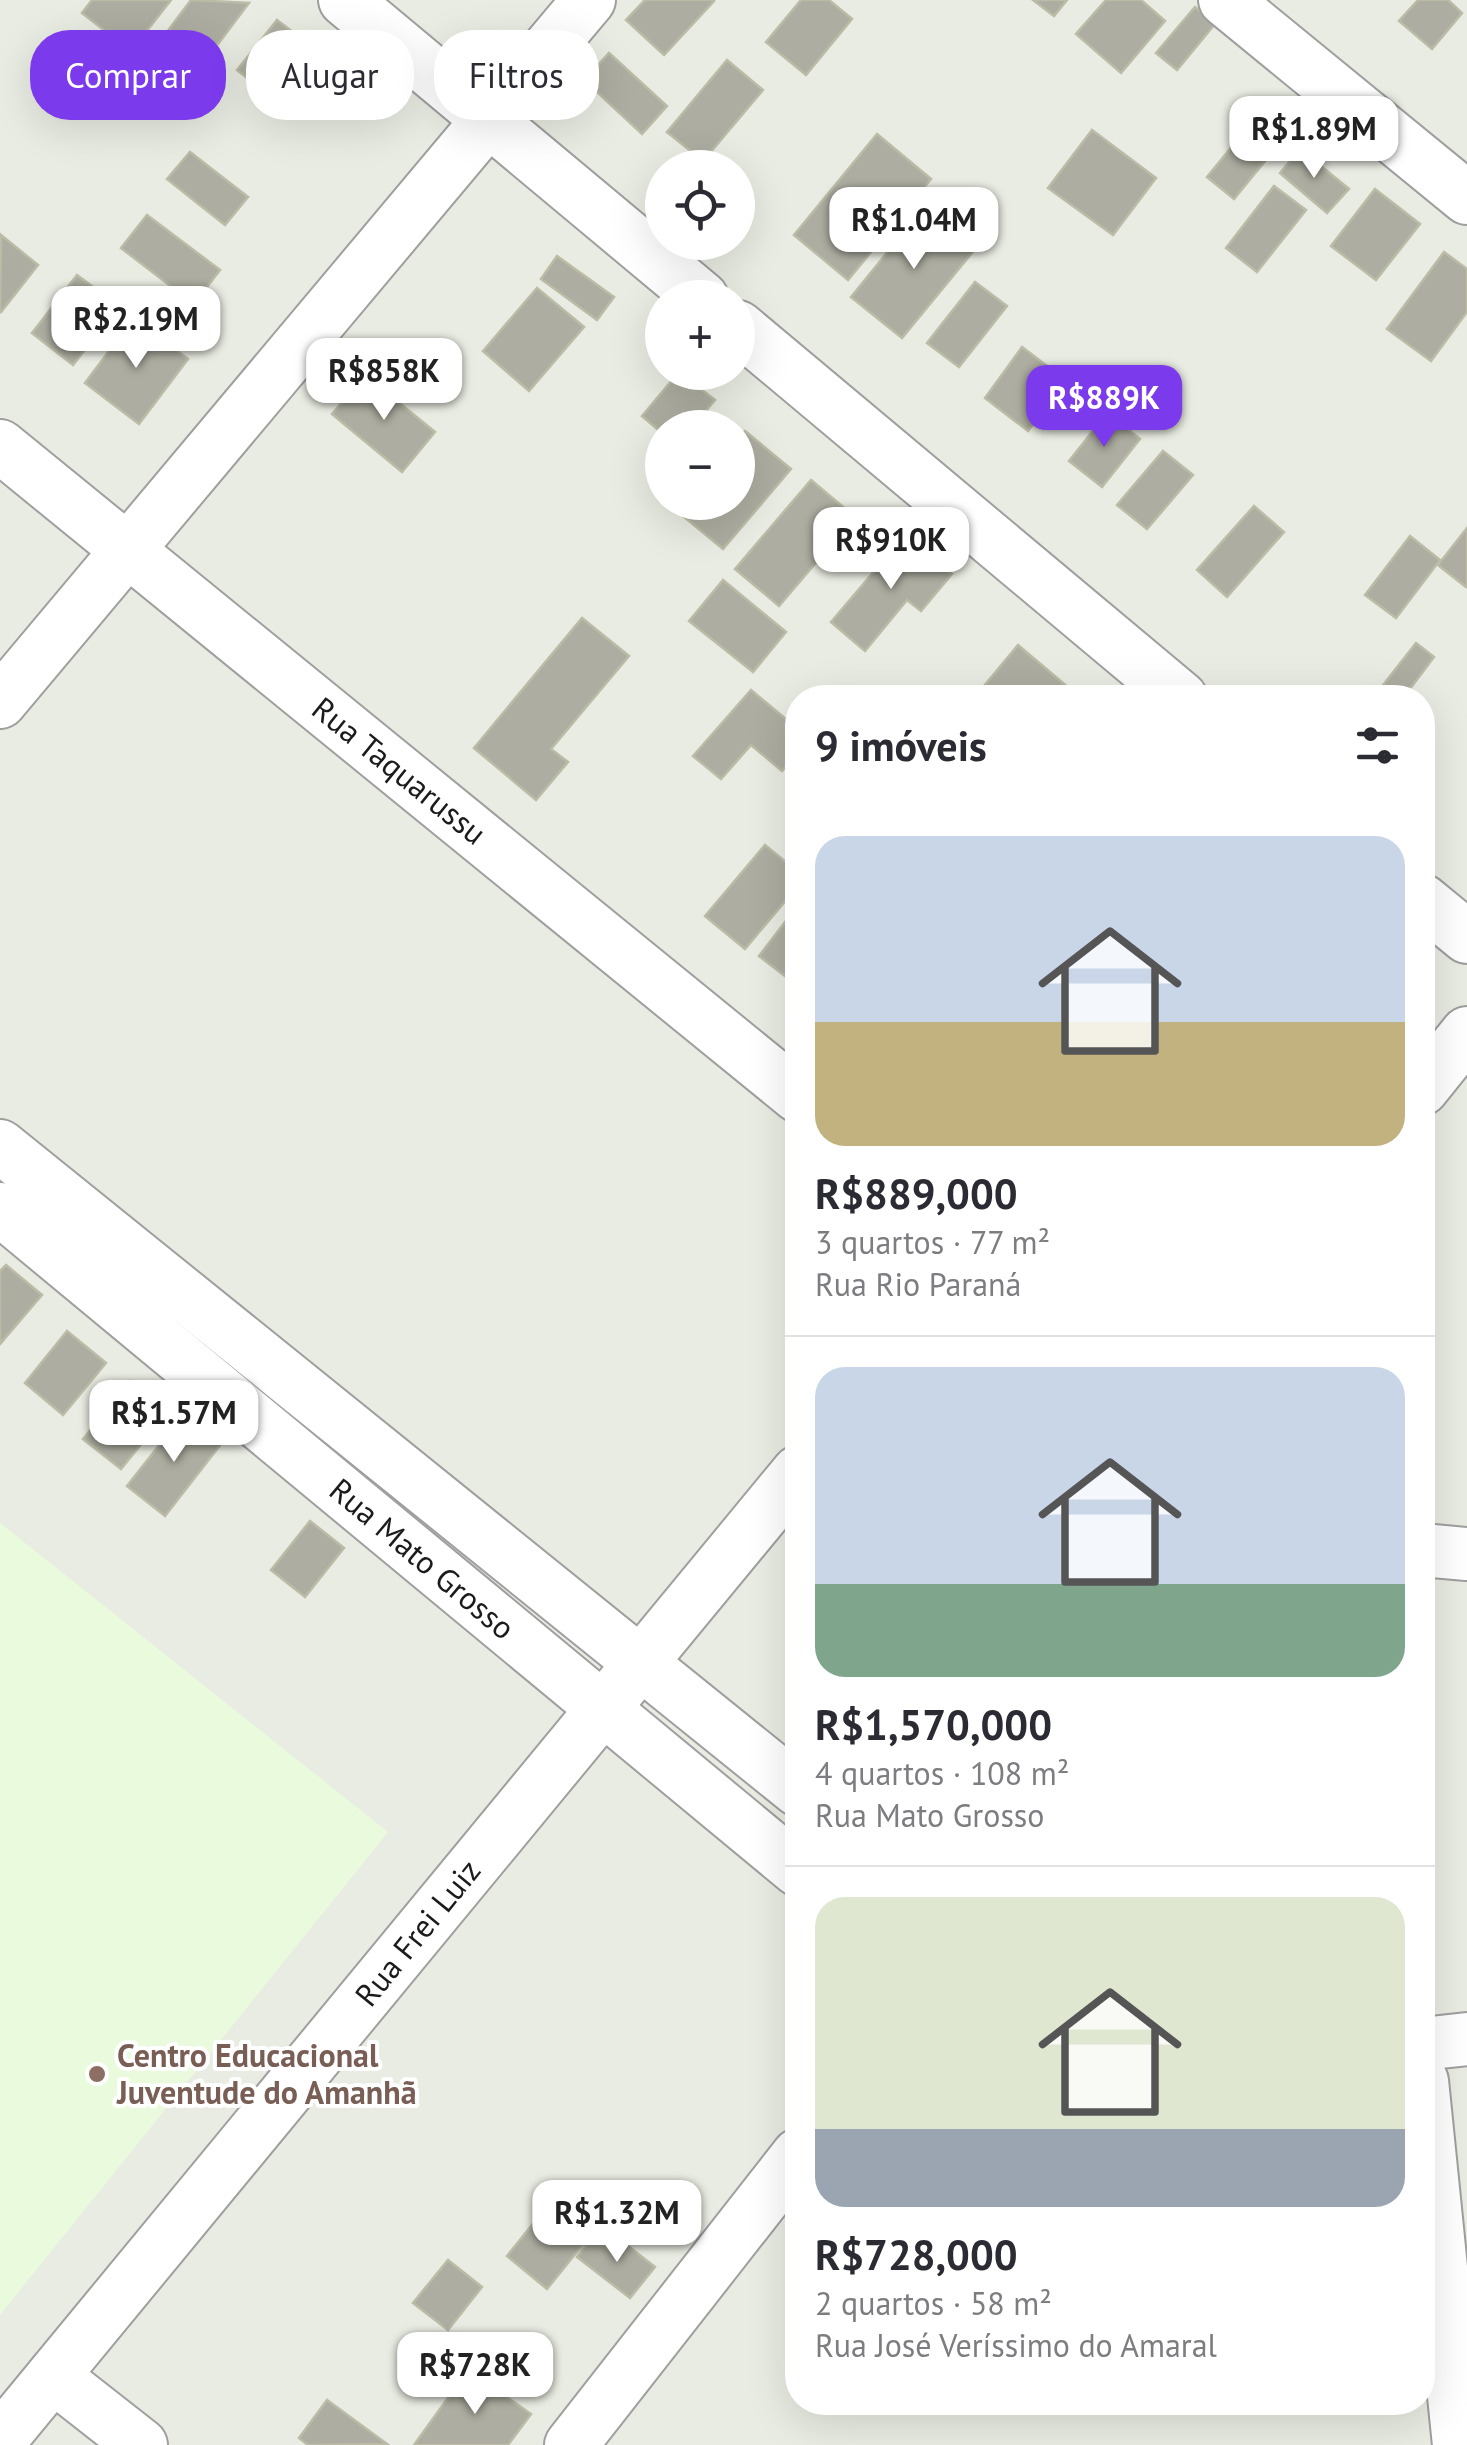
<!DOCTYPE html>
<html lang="pt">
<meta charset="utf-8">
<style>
:root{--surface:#fff;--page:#f7f7f7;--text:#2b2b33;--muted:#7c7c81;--line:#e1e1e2;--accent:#7c3aed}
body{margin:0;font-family:"PT Sans",sans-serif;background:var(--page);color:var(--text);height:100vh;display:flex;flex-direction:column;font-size:38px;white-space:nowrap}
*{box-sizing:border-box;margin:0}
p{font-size:32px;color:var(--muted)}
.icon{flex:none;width:55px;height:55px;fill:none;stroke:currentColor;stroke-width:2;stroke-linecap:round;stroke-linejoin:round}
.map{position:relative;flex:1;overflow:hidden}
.sheet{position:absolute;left:785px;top:685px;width:650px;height:1730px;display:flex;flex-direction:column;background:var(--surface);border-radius:40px;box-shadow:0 10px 40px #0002}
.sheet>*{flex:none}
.hud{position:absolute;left:30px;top:30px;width:605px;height:90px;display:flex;gap:20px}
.controls{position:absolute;left:645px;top:150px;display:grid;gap:20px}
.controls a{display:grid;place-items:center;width:110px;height:110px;border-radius:50%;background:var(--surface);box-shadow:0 10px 40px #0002;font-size:50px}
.price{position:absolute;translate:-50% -85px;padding:0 22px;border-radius:20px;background:#fff;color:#222;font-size:32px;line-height:65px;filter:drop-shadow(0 2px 5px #0008)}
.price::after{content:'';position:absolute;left:50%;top:60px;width:30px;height:22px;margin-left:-15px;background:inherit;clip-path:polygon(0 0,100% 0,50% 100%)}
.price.selected{background:var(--accent);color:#fff}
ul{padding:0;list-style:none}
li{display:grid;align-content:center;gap:20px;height:530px;padding:0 30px}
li+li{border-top:2px solid var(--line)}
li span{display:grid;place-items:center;height:310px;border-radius:30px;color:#555}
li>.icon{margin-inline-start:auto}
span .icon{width:180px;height:180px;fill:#fffc;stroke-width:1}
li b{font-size:42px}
h2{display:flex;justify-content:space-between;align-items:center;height:120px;padding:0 30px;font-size:42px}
.tag{padding:0 35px;border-radius:40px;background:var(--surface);box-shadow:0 10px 40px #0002;font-size:35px;line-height:90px}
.tag.selected{background:var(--accent);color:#fff}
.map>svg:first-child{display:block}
.education{fill:#e9fbdc}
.building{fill:#adada1;stroke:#bbbba6;stroke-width:2.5}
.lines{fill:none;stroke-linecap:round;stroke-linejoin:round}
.minor-casing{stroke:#9f9f9f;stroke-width:56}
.minor{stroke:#fff;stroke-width:52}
.education-dot{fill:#8d6e63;stroke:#fff;stroke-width:4}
.labels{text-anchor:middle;stroke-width:8;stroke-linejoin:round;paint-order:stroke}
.street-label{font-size:32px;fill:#1b1b1b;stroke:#fff}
.education-label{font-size:32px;font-weight:bold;fill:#785e54;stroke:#fff;text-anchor:start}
</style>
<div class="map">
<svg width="1467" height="2445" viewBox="0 0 1467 2445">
<rect width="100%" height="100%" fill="#e9ece2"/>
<!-- education -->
<polygon class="education" points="0,1523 388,1832 0,2315"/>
<!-- building -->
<g class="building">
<polygon points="92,0 171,0 131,51 82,13"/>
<polygon points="191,0 249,3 200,68 161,40"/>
<polygon points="645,0 713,0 714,1 664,55 626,20"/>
<polygon points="801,0 829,0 852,19 806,75 766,42"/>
<polygon points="1033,0 1067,0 1054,16"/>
<polygon points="1106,0 1141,0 1165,21 1121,73 1076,34"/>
<polygon points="1418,0 1448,0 1462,13 1432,49 1399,21"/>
<polygon points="1195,7 1215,24 1177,70 1156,53"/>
<polygon points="277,20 311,46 271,97 237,70"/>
<polygon points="609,53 667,106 642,134 584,80"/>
<polygon points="727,60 763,90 703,161 667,132"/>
<polygon points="1252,122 1279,144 1234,199 1207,177"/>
<polygon points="1092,130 1156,178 1113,235 1048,188"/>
<polygon points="877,134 931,179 848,280 794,235"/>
<polygon points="1300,149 1349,189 1327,213 1280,173"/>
<polygon points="190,152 248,197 225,225 167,179"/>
<polygon points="1274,186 1306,210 1257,272 1226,248"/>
<polygon points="1375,189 1420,224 1376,280 1331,246"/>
<polygon points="925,206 976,248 902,338 851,297"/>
<polygon points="147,215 220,270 194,304 121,248"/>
<polygon points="1,235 38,265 1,312 0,311"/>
<polygon points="1444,252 1467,269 1467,312 1431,361 1387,329"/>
<polygon points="557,256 614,297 597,320 541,279"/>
<polygon points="77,275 119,306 73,365 32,333"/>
<polygon points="975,282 1007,306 959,367 927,343"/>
<polygon points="537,288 584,327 529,391 483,351"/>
<polygon points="133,319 188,359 139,424 85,383"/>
<polygon points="1022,347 1067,381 1028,431 985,398"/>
<polygon points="679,372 715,400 692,428 662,428 662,433 642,416"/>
<polygon points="365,375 435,432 402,472 332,414"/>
<polygon points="1107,413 1140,439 1102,487 1069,461"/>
<polygon points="745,431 791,469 723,549 677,511 684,502 738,502 738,439"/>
<polygon points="1163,451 1193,475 1147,529 1117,505"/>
<polygon points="811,480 855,517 779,606 735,569"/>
<polygon points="1254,506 1284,532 1227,597 1197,570"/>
<polygon points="1467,528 1467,586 1466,587 1438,565"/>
<polygon points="905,535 952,574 921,611 907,600 865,651 831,622"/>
<polygon points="1410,536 1440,560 1396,618 1365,595"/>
<polygon points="723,580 786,632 753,672 689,621"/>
<polygon points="582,618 629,656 551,749 568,762 536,800 474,748"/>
<polygon points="1416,643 1434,657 1403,698 1373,698"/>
<polygon points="1018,645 1070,689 1063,698 974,698"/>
<polygon points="751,690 798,729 798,753 782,771 751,745 721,779 693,756"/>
<polygon points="765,845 798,872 798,886 745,949 705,916"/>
<polygon points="792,913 798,918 798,986 759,956"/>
<polygon points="6,1265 42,1295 0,1344 0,1271"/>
<polygon points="67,1331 106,1363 63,1415 25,1383"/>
<polygon points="130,1381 168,1411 121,1469 83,1439"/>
<polygon points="183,1415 221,1444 165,1516 127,1486"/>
<polygon points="310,1521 344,1548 305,1597 271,1570"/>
<polygon points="548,2205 589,2237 547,2289 507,2256"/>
<polygon points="592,2237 610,2250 619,2239 655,2267 630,2298 577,2257"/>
<polygon points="448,2260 482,2287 448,2330 413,2303"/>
<polygon points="468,2370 531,2414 508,2445 414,2445"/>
<polygon points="327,2400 387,2444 308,2445 299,2438"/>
</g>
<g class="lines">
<!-- minor casing -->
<g class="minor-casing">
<g id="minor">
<polyline points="345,0 702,298"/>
<polyline points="1225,0 1467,198"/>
<polyline points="738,327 1181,698"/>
<polyline points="0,446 798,1096"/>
<polyline points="0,702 589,0"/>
<polyline points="1422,900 1467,937"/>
<polyline points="1422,1089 1467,1033"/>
<polyline points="0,1146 798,1790"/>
<polyline points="0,1209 798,1870"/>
<polyline points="1422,1550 1467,1554"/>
<polyline points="1422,2044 1467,2039"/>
<polyline points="1422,2081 1459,2445"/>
<polyline points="53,2376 141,2445"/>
<polyline points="0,2440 798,1472"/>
<polyline points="571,2445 798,2155"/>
</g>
</g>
<!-- minor -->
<use href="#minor" class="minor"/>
</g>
<!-- markers -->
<circle class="education-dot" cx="97" cy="2074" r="10"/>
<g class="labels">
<!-- street labels -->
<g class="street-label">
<text transform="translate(399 771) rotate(39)" y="11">Rua Taquarussu</text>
<text transform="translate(422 1559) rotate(40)" y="11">Rua Mato Grosso</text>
<text transform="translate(418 1933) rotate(-51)" y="11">Rua Frei Luiz</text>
</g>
<!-- education labels -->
<g class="education-label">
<text x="117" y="2067">Centro Educacional<tspan x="117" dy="37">Juventude do Amanhã</tspan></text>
</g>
</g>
</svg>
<div class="controls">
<a><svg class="icon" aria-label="locate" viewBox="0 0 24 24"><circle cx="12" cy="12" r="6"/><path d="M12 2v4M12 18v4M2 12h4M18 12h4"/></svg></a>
<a>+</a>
<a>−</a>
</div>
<b class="price" style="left:1314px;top:181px">R$1.89M</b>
<b class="price" style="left:914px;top:272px">R$1.04M</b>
<b class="price" style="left:136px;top:371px">R$2.19M</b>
<b class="price" style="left:384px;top:423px">R$858K</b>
<b class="price selected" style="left:1104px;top:450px">R$889K</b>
<b class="price" style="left:891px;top:592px">R$910K</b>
<b class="price" style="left:174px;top:1465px">R$1.57M</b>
<b class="price" style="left:617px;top:2265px">R$1.32M</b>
<b class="price" style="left:475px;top:2417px">R$728K</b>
<div class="hud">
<a class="tag selected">Comprar</a>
<a class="tag">Alugar</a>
<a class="tag">Filtros</a>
</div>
<section class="sheet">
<h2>9 imóveis<svg class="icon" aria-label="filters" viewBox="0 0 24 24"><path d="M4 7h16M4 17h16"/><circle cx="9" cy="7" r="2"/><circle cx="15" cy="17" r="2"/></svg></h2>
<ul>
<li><span style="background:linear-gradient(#c9d6e8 60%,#c2b280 0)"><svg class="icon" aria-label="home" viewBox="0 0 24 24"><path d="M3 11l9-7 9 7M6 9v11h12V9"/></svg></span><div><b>R$889,000</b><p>3 quartos · 77 m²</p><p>Rua Rio Paraná</p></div></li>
<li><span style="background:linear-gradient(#c9d6e8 70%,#7fa58c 0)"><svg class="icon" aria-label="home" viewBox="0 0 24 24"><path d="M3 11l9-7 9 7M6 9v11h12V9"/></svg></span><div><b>R$1,570,000</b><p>4 quartos · 108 m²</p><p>Rua Mato Grosso</p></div></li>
<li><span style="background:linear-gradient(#dfe7d0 75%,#9aa5b1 0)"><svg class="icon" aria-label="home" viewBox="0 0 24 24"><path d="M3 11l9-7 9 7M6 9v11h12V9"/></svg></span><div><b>R$728,000</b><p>2 quartos · 58 m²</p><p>Rua José Veríssimo do Amaral</p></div></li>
</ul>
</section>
</div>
